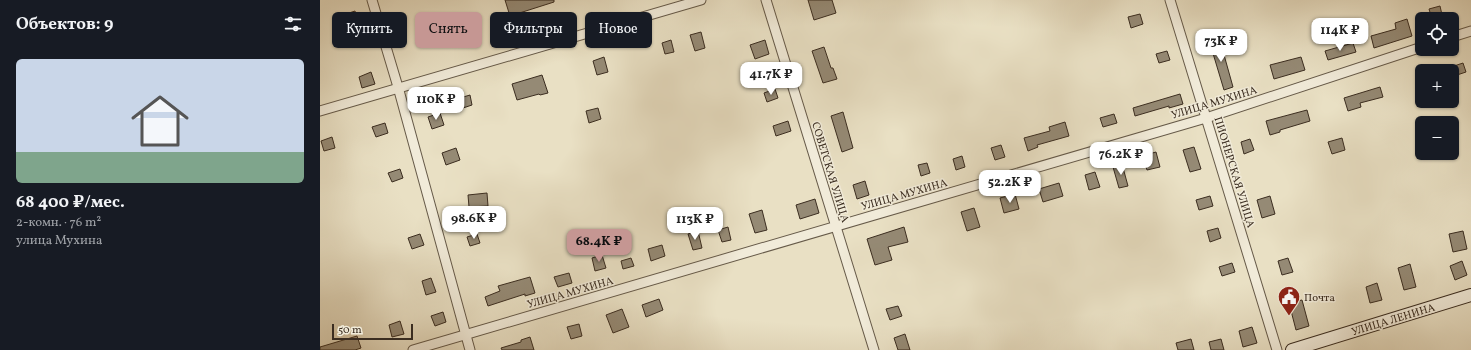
<!DOCTYPE html>
<html lang="ru">
<meta charset="utf-8">
<style>
:root{--surface:#171b24;--page:#20242c;--text:#f1f3f6;--muted:#9ea1a6;--line:#363941;--accent:#c59692}
body{margin:0;font-family:Vollkorn,serif;background:var(--page);color:var(--text);height:100vh;display:flex;flex-direction:column;font-size:15px;white-space:nowrap}
*{box-sizing:border-box;margin:0}
p{font-size:13px;color:var(--muted)}
.icon{flex:none;width:22px;height:22px;fill:none;stroke:currentColor;stroke-width:2;stroke-linecap:round;stroke-linejoin:round}
.map{position:relative;flex:1;overflow:hidden}
.drawer{display:flex;flex-direction:column;background:var(--surface);width:320px}
.drawer>*{flex:none}
.guide{position:absolute;left:12px;top:12px;width:380px;height:36px;display:flex;gap:8px}
.tools{position:absolute;left:1095px;top:12px;display:grid;gap:8px}
.tools a{display:grid;place-items:center;width:44px;height:44px;border-radius:6px;background:var(--surface);box-shadow:0 1px 3px #0004;font-size:20px}
.scale{position:absolute;left:12px;bottom:10px;width:81px;box-sizing:border-box;padding-left:4px;border:2px solid #3b2d20;border-top:0;font-size:11px;line-height:14px;white-space:nowrap;color:#3b2d20;-webkit-text-stroke:3px #f1ebd9;paint-order:stroke}
.price{position:absolute;translate:-50% -34px;padding:0 9px;border-radius:8px;background:#fff;color:#222;font-size:13px;line-height:26px;filter:drop-shadow(0 1px 2px #0008)}
.price::after{content:'';position:absolute;left:50%;top:24px;width:12px;height:9px;margin-left:-6px;background:inherit;clip-path:polygon(0 0,100% 0,50% 100%)}
.price.active{background:var(--accent);color:#111}
ul{padding:0;list-style:none}
li{display:grid;align-content:center;gap:8px;height:212px;padding:0 16px}
li+li{border-top:1px solid var(--line)}
li span{display:grid;place-items:center;height:124px;border-radius:6px;color:#555}
li>.icon{margin-inline-start:auto}
span .icon{width:72px;height:72px;fill:#fffc;stroke-width:1}
li b{font-size:17px}
h2{display:flex;justify-content:space-between;align-items:center;height:48px;padding:0 16px;font-size:17px}
.chip{padding:0 14px;border-radius:6px;background:var(--surface);box-shadow:0 1px 3px #0004;font-size:14px;line-height:36px}
.chip.active{background:var(--accent);color:#111}
main{display:flex;flex:1;min-height:0}
.map>svg:first-child{display:block}
.building{fill:#958a75;stroke:#3b2d20}
.lines{fill:none;stroke-linecap:round;stroke-linejoin:round}
.minor-casing{stroke:#665a49;stroke-width:11}
.secondary-casing{stroke:#3b2d20;stroke-width:14}
.minor{stroke:#f1ebd9;stroke-width:9}
.secondary{stroke:#f1ebd9;stroke-width:12}
.labels{text-anchor:middle;stroke-width:3;stroke-linejoin:round;paint-order:stroke}
.street-label{font-size:11px;fill:#3b2d20;stroke:#f1ebd9}
.poi-label{font-size:11px;fill:#3b2d20;stroke:#f1ebd9;text-anchor:start}
</style>
<main>
<section class="drawer">
<h2>Объектов: 9<svg class="icon" aria-label="filters" viewBox="0 0 24 24"><path d="M4 7h16M4 17h16"/><circle cx="9" cy="7" r="2"/><circle cx="15" cy="17" r="2"/></svg></h2>
<ul>
<li><span style="background:linear-gradient(#c9d6e8 75%,#7fa58c 0)"><svg class="icon" aria-label="home" viewBox="0 0 24 24"><path d="M3 11l9-7 9 7M6 9v11h12V9"/></svg></span><div><b>68 400 ₽/мес.</b><p>2-комн. · 76 m²</p><p>улица Мухина</p></div></li>
</ul>
</section>
<div class="map">
<svg width="1151" height="350" viewBox="0 0 1151 350">
<rect width="100%" height="100%" fill="#e9e0c4"/>
<filter id="stains"><feTurbulence type="fractalNoise" baseFrequency=".005" numOctaves="4"/><feColorMatrix values="0 0 0 0 .2 0 0 0 0 .09 0 0 0 0 .02 0 0 0 .5 -.17"/></filter>
<radialGradient id="worn" r=".72"><stop offset=".6" stop-color="#630" stop-opacity="0"/><stop offset="1" stop-color="#630" stop-opacity=".3"/></radialGradient>
<!-- building -->
<g class="building">
<polygon points="185,0 234,0 234,2 190,16"/>
<polygon points="488,0 512,0 516,13 494,20"/>
<polygon points="1120,6 1123,19 1112,19 1109,9"/>
<polygon points="35,11 38,21 26,25 23,15"/>
<polygon points="820,14 823,24 811,28 808,17"/>
<polygon points="1087,19 1092,36 1054,48 1051,36 1076,29 1075,23"/>
<polygon points="381,32 385,48 375,51 370,35"/>
<polygon points="899,37 913,87 904,90 889,40"/>
<polygon points="351,40 354,52 345,54 342,43"/>
<polygon points="445,40 449,54 435,59 430,45"/>
<polygon points="1033,43 1036,52 1008,60 1005,51"/>
<polygon points="504,47 511,68 513,68 517,79 503,83 492,51"/>
<polygon points="847,51 850,60 839,63 836,54"/>
<polygon points="284,57 288,72 277,75 273,61"/>
<polygon points="981,57 985,70 954,79 950,65"/>
<polygon points="1143,63 1146,72 1137,75 1134,66"/>
<polygon points="51,72 55,84 42,88 39,77"/>
<polygon points="222,75 228,93 220,95 219,94 197,100 192,84"/>
<polygon points="1060,87 1063,97 1040,103 1041,107 1028,111 1024,98"/>
<polygon points="455,89 458,98 447,102 444,93"/>
<polygon points="860,94 863,104 849,108 849,106 815,116 813,108"/>
<polygon points="150,95 152,105 143,108 140,98"/>
<polygon points="278,108 281,119 269,123 266,111"/>
<polygon points="987,110 990,121 960,130 960,132 950,135 946,121"/>
<polygon points="523,112 533,148 522,152 511,116"/>
<polygon points="120,113 124,125 112,129 108,117"/>
<polygon points="794,114 797,123 783,127 780,118"/>
<polygon points="468,121 471,131 456,136 453,126"/>
<polygon points="745,122 749,136 717,145 718,147 708,151 704,138 730,131 729,127"/>
<polygon points="65,123 68,133 56,137 52,127"/>
<polygon points="12,137 15,148 4,151 1,141"/>
<polygon points="1022,138 1025,150 1012,154 1008,142"/>
<polygon points="930,139 934,150 924,154 921,142"/>
<polygon points="681,145 685,157 675,160 671,148"/>
<polygon points="874,147 881,169 870,172 863,150"/>
<polygon points="136,148 140,160 126,165 122,153"/>
<polygon points="836,152 840,167 827,170 822,156"/>
<polygon points="642,156 645,167 636,170 633,159"/>
<polygon points="607,163 610,173 601,176 598,165"/>
<polygon points="802,164 808,186 799,188 793,167"/>
<polygon points="80,169 83,178 72,182 68,173"/>
<polygon points="775,172 780,187 769,190 765,175"/>
<polygon points="545,181 549,195 537,199 533,185"/>
<polygon points="739,183 743,196 723,202 719,189"/>
<polygon points="167,193 168,206 149,207 148,195"/>
<polygon points="695,194 699,209 684,213 680,198"/>
<polygon points="890,196 893,206 879,210 876,200"/>
<polygon points="950,196 955,214 942,218 937,200"/>
<polygon points="495,199 499,213 480,219 476,205"/>
<polygon points="654,208 660,227 647,231 641,212"/>
<polygon points="442,210 447,230 435,233 429,214"/>
<polygon points="408,227 411,240 402,242 398,230"/>
<polygon points="584,227 588,242 568,247 572,260 555,265 547,239"/>
<polygon points="898,228 901,238 890,242 887,231"/>
<polygon points="378,231 382,248 373,250 368,234"/>
<polygon points="1143,231 1147,249 1133,252 1129,234"/>
<polygon points="100,234 104,245 92,249 88,238"/>
<polygon points="157,234 160,243 150,246 147,237"/>
<polygon points="342,245 345,256 331,261 328,249"/>
<polygon points="282,255 286,268 275,271 272,258"/>
<polygon points="311,258 314,266 303,269 301,261"/>
<polygon points="968,258 973,272 962,275 958,261"/>
<polygon points="1142,261 1147,275 1135,280 1130,266"/>
<polygon points="912,263 915,272 902,276 899,267"/>
<polygon points="1090,264 1096,287 1084,290 1078,268"/>
<polygon points="249,273 252,283 238,287 234,277"/>
<polygon points="210,277 215,293 205,296 205,294 168,306 165,297 180,291 178,286"/>
<polygon points="111,278 116,292 106,295 102,281"/>
<polygon points="1057,283 1062,300 1050,303 1046,287"/>
<polygon points="339,299 343,310 326,317 322,305"/>
<polygon points="982,300 989,326 976,330 969,303"/>
<polygon points="578,306 582,316 570,320 566,309"/>
<polygon points="302,309 309,327 293,333 286,315"/>
<polygon points="123,312 126,322 115,326 111,316"/>
<polygon points="80,321 84,334 72,337 69,325"/>
<polygon points="259,324 262,336 251,339 247,327"/>
<polygon points="932,327 937,343 923,347 919,331"/>
<polygon points="585,334 590,350 578,350 574,338"/>
<polygon points="37,336 41,348 35,350 0,350 0,347"/>
<polygon points="210,337 214,350 182,350 181,348 201,342 201,340"/>
<polygon points="871,339 874,350 858,350 856,343"/>
<polygon points="901,339 904,350 891,350 889,342"/>
</g>
<g class="lines">
<!-- minor casing -->
<g class="minor-casing">
<g id="minor">
<polyline points="52,0 78,87 150,350"/>
<polyline points="446,0 554,350"/>
<polyline points="850,0 957,350"/>
<polyline points="1132,37 1151,31"/>
<polyline points="0,111 381,0"/>
<polyline points="93,350 886,118 1102,47"/>
</g>
</g>
<!-- secondary casing -->
<g class="secondary-casing">
<polyline id="secondary" points="972,350 1151,295"/>
</g>
<!-- minor -->
<use href="#minor" class="minor"/>
<!-- secondary -->
<use href="#secondary" class="secondary"/>
</g>
<!-- icons -->
<defs>
<g id="civic-pin" transform="scale(1.15)"><path d="M0 17L-7.5 6A9.5 9.5 0 1 1 7.5 6Z" fill="#8f2418" stroke="#f1ebd9"/><path d="M-.6-6.5H3V-4.5H.6V-3L4-1V1h2V6H-6V1h2V-1L-.6-3ZM-1.2 2.5V6h2.4V2.5Z" fill="#fff"/></g>
</defs>
<g fill-rule="evenodd">
<use href="#civic-pin" x="969" y="297"/>
</g>
<g class="labels">
<!-- street labels -->
<g class="street-label">
<text transform="translate(894 102) rotate(-17)" y="4">УЛИЦА МУХИНА</text>
<text transform="translate(511 172) rotate(73)" y="4">СОВЕТСКАЯ УЛИЦА</text>
<text transform="translate(915 172) rotate(73)" y="4">ПИОНЕРСКАЯ УЛИЦА</text>
<text transform="translate(584 194) rotate(-16)" y="4">УЛИЦА МУХИНА</text>
<text transform="translate(250 292) rotate(-16)" y="4">УЛИЦА МУХИНА</text>
<text transform="translate(1073 319) rotate(-17)" y="4">УЛИЦА ЛЕНИНА</text>
</g>
<!-- poi labels -->
<g class="poi-label">
<text x="984" y="301">Почта</text>
</g>
</g>
<rect width="100%" height="100%" filter="url(#stains)"/>
<rect width="100%" height="100%" fill="url(#worn)"/>
</svg>
<div class="tools">
<a><svg class="icon" aria-label="locate" viewBox="0 0 24 24"><circle cx="12" cy="12" r="6"/><path d="M12 2v4M12 18v4M2 12h4M18 12h4"/></svg></a>
<a>+</a>
<a>−</a>
</div>
<div class="scale">50 m</div>
<b class="price" style="left:1020px;top:52px">114K ₽</b>
<b class="price" style="left:901px;top:63px">73K ₽</b>
<b class="price" style="left:451px;top:96px">41.7K ₽</b>
<b class="price" style="left:116px;top:121px">110K ₽</b>
<b class="price" style="left:801px;top:176px">76.2K ₽</b>
<b class="price" style="left:690px;top:204px">52.2K ₽</b>
<b class="price" style="left:154px;top:240px">98.6K ₽</b>
<b class="price" style="left:375px;top:241px">113K ₽</b>
<b class="price active" style="left:279px;top:263px">68.4K ₽</b>
<div class="guide">
<a class="chip">Купить</a>
<a class="chip active">Снять</a>
<a class="chip">Фильтры</a>
<a class="chip">Новое</a>
</div>
</div>
</main>
